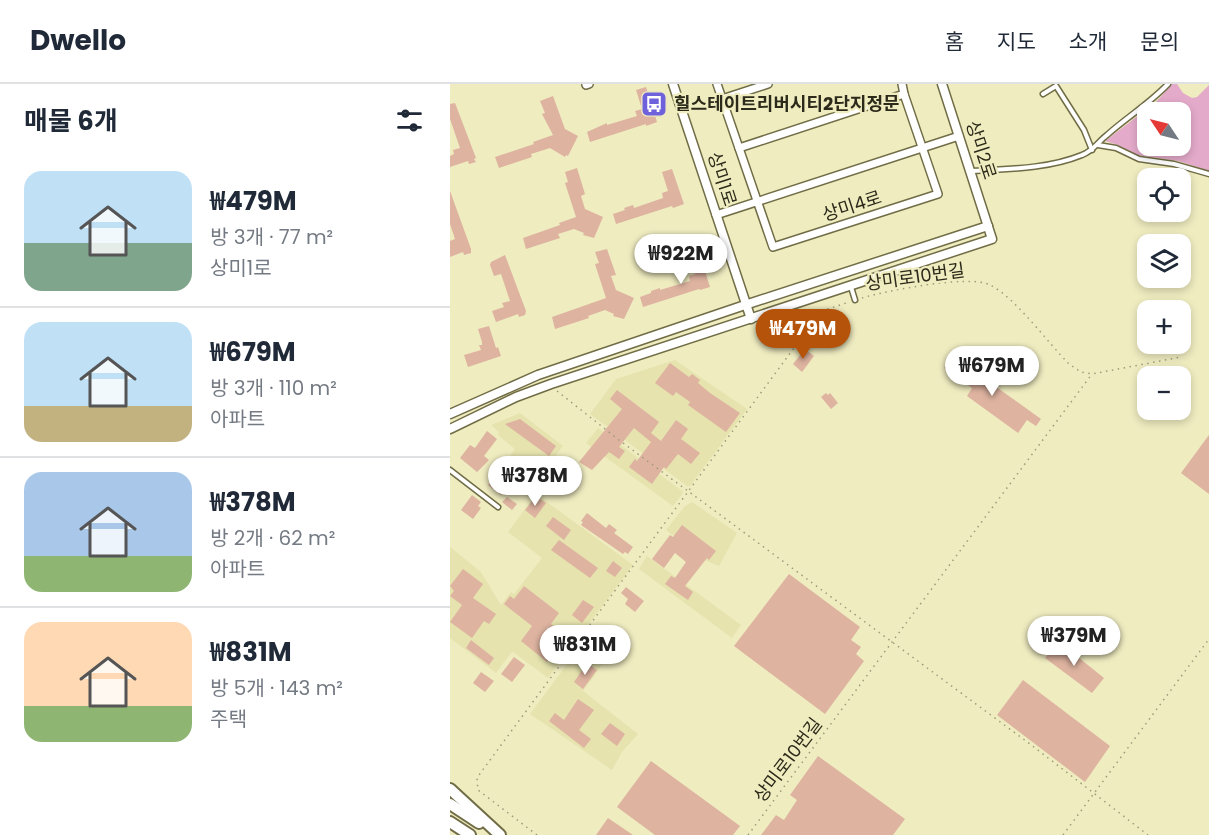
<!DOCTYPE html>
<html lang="ko">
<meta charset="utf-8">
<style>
:root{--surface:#fff;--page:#f6f6f7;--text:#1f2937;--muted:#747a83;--line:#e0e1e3;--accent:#b45309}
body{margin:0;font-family:Poppins,"Noto Sans KR",sans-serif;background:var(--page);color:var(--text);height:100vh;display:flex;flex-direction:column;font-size:22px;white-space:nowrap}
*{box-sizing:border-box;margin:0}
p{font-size:20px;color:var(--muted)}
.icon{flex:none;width:33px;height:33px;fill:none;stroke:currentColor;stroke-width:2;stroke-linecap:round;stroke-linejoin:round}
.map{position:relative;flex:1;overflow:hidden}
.side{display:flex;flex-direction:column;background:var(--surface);width:450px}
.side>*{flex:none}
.needle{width:39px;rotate:305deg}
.fabs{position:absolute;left:687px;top:18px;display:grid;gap:12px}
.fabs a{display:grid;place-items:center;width:54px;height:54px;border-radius:12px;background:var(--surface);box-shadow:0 3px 9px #0003;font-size:30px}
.price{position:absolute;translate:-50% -51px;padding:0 14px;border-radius:21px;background:#fff;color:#222;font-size:20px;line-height:39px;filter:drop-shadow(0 2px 3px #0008)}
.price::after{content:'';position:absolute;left:50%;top:36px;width:18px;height:14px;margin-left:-9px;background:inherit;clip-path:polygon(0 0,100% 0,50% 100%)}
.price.selected{background:var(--accent);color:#fff}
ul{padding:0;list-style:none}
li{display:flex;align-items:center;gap:18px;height:150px;padding:0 24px}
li+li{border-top:2px solid var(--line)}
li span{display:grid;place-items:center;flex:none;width:168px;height:120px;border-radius:18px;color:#555}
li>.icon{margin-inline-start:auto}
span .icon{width:72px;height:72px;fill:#fffc;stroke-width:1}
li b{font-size:26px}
h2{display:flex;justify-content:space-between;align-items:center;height:72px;padding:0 24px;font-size:26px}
header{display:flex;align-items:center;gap:36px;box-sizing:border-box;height:84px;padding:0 30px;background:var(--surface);border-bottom:2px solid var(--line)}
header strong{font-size:28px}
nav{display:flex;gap:33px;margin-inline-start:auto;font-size:21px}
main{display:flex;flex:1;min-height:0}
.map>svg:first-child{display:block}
.built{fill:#e6e3af}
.green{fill:#e4aaca;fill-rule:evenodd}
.building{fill:#deb3a0}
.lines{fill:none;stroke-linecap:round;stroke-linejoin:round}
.service-casing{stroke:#706d46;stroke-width:7}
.minor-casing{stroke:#706d46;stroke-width:10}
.tertiary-casing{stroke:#706d46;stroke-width:11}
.primary-casing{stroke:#706d46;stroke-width:14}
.path{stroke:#9e9c7b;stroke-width:1.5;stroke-dasharray:1.5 4.5;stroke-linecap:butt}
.service{stroke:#fff;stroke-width:4}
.minor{stroke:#fff;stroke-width:7}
.tertiary{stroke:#fff;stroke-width:8}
.primary{stroke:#fff;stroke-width:10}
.labels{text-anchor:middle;stroke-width:4.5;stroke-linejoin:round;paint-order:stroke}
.poi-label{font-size:18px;font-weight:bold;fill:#2c2a1a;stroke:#efecc0;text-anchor:start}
.street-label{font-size:18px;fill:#2c2a1a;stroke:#efecc0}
</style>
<header>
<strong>Dwello</strong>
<nav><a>홈</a><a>지도</a><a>소개</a><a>문의</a></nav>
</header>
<main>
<section class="side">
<h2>매물 6개<svg class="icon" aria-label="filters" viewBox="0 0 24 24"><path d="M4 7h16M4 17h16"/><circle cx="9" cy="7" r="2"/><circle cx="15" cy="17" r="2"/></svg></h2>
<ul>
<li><span style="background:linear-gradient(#bfe0f5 60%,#7fa58c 0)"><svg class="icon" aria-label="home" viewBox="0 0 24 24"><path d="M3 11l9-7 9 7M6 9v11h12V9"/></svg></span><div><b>₩479M</b><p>방 3개 · 77 m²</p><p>상미1로</p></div></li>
<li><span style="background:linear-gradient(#bfe0f5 70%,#c2b280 0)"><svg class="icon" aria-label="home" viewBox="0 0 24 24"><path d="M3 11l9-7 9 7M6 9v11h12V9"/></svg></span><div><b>₩679M</b><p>방 3개 · 110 m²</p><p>아파트</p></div></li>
<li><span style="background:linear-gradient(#a9c7e8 70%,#8fb573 0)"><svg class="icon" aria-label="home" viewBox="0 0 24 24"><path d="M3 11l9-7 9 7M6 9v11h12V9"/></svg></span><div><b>₩378M</b><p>방 2개 · 62 m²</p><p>아파트</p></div></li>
<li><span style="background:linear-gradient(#ffd9b3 70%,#8fb573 0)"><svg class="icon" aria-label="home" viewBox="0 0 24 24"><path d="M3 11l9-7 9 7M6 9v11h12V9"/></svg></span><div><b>₩831M</b><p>방 5개 · 143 m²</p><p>주택</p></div></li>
</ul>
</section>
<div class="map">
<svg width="759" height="751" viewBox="0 0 759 751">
<rect width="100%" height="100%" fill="#efecc0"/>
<!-- built -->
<g class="built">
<polygon points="225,276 297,325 240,402 237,402 140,330 166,295"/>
<polygon points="70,329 113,362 80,405 52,383 65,365 48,351 49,348 41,341"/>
<polygon points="148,344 232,407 233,409 223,422 136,359"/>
<polygon points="86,410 183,481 98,594 63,568 61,569 46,589 0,554 0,463 31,488 51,521 61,508 64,510 92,474 58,448"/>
<polygon points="242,418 287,449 269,482 257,477 216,446 235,422"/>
<polygon points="197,472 291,541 282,554 189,485"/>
<polygon points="136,555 159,571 133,607 188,650 172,668 162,686 80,630"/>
</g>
<!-- green -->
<path class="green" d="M722,0H727L733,9L742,14L747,13L759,1V87L728,77L687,71L668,61L655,57L706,18ZM698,28H730V62H698Z"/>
<!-- building -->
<g class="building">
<polygon points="196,3 207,38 196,42 196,40 140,58 137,48 157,39 157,41 187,32 185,27 192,25 186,6"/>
<polygon points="103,12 115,45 128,52 118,72 116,71 115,73 100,64 81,70 82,73 49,84 45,73 84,60 83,58 103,51 92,30 95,29 90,17"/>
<polygon points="5,19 26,74 24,75 26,78 19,80 18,77 0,83 0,72 4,70 3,66 10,64 0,35 0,20"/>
<polygon points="127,84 135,110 131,112 135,125 153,133 144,154 133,151 134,149 124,145 108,150 110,154 76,165 73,154 110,141 109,139 126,133 115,99 118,98 115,88"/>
<polygon points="222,85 234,120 223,124 222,122 166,140 163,130 175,126 174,124 183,121 184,124 213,114 212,109 218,107 212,88"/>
<polygon points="0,107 21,165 21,169 14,171 13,168 0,173 0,157 5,155 0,140"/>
<polygon points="157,165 166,191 161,192 166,206 184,214 174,235 163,232 164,230 155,226 138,232 139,234 105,245 102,233 156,214 145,180 149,179 145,168"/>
<polygon points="249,168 260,203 250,206 249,205 193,223 190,213 201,209 201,207 210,204 210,206 240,197 239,192 245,190 239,171"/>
<polygon points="55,171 76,227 75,231 69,233 68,230 46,238 42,227 54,223 52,219 60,217 51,190 44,192 40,181 41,178"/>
<polygon points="39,242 46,264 48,263 51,272 18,283 14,271 31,266 29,261 32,261 32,258 28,245"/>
<polygon points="355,265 364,272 352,288 343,280"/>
<polygon points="503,272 591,335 586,342 577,336 568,349 517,312 522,304 494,284"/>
<polygon points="220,279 239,293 242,290 250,296 248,299 260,309 290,329 276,348 238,321 240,318 226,308 223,312 205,299"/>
<polygon points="167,306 209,338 201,349 211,357 226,336 238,345 231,355 250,369 241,380 228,370 216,385 214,383 202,400 179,383 185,375 187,377 201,358 184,344 169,363 175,367 169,375 159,368 142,386 129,378 172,325 160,315"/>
<polygon points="376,309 378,311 380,309 388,319 381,325 371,313"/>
<polygon points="70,335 106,362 99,372 55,340"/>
<polygon points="37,347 47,355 34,372 39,376 27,388 10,374 20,361 25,364"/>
<polygon points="759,351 759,410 731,389"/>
<polygon points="62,375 79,388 73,397 65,391 51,411 38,401"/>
<polygon points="22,411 31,418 28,422 31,424 23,435 11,426"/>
<polygon points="86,412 96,419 85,434 75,426"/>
<polygon points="57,413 67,420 62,426 52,418"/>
<polygon points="137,429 156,444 159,440 167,446 164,449 183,463 178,470 175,468 173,470 131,441 133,438 131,437"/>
<polygon points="103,433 121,446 114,456 96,442"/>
<polygon points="232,441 266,467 259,476 257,474 235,502 243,508 238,516 215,500 221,492 225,494 236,478 225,469 214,484 202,475 220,451 223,453"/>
<polygon points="109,456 148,484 140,494 101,466"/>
<polygon points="163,477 172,484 165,493 156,487"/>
<polygon points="13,485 33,500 23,514 46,530 39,540 34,537 22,554 0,538 12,521 0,512 4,507 0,502"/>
<polygon points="339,490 410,543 401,556 411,563 406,570 414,577 375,630 284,562"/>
<polygon points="74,502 109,529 101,540 117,552 97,578 71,557 82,542 54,520 60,512 64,515"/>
<polygon points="176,503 194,517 185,528 175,520 178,515 171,509"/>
<polygon points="133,516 144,523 132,539 122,531"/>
<polygon points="21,556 44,574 39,581 16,564"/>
<polygon points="608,557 654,594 642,609 595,574"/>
<polygon points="64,573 75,581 62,598 51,590"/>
<polygon points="137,579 147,586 133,605 124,598"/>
<polygon points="31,588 44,597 35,608 23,599"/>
<polygon points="573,596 660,662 635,698 547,631"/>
<polygon points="128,615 144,626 129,646 141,655 134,664 99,637 105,629 114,636"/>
<polygon points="160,639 175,650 167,662 151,650"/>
<polygon points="368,672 455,735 443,751 311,751 326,731 334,736 347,716 340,711"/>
<polygon points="201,677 290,742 283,751 205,751 167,723"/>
<polygon points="158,734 183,751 146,751"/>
</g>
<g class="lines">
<!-- service casing -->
<g class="service-casing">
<g id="service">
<polyline points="593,10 606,2 634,46 642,66"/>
<polyline points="648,61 666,64 689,75 724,80 759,90"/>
<path d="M521,87C557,85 598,85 632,71C643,67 648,58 657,51C677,33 699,20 718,0"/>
<polyline points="401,203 405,216"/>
<polyline points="0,386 48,423"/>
</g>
</g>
<!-- minor casing -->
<g class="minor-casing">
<g id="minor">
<polyline points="267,0 323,163 488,110 454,10 452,0"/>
<polyline points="136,1 139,0"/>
<polyline points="272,15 318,0"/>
<polyline points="289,64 454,10"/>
<polyline points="266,131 509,52"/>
</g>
</g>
<!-- tertiary casing -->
<g class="tertiary-casing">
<g id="tertiary">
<polyline points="223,0 301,235"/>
<polyline points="0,330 88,291 295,221 538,142"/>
<polyline points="0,345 66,313 101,300 542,155 492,0"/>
</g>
</g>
<!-- primary casing -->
<g class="primary-casing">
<g id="primary">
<polyline points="0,705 50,751"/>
<polyline points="0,720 29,739"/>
<polyline points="0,738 20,751"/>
</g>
</g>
<!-- path -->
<g class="path">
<path d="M412,214C435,207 520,190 540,201C565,213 598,259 619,280L631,288L642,290L731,273"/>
<polyline points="107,307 169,356 580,660 698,751"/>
<polyline points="87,751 28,706 27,696 29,691 369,230 375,226 399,218"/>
<polyline points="298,751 642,290"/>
<polyline points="613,751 759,555"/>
</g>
<!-- service -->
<use href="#service" class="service"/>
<!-- minor -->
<use href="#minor" class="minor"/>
<!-- tertiary -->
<use href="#tertiary" class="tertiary"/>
<!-- primary -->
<use href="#primary" class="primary"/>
</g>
<!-- icons -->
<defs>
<g id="bus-square" transform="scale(1.35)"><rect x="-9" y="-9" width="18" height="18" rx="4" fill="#6f61db" stroke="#efecc0"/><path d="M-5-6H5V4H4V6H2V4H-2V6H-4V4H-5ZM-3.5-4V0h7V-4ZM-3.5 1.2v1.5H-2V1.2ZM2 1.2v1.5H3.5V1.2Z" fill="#fff"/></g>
</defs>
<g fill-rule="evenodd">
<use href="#bus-square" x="204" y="20"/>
</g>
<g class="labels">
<!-- poi labels -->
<g class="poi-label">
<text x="224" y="26">힐스테이트리버시티2단지정문</text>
</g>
<!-- street labels -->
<g class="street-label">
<text transform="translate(531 66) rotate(72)" y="6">상미2로</text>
<text transform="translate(272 95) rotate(72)" y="6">상미1로</text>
<text transform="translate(402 122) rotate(-18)" y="6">상미4로</text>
<text transform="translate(465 193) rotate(-8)" y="6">상미로10번길</text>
<text transform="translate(338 676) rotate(-53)" y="6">상미로10번길</text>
</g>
</g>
</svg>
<div class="fabs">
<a><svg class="needle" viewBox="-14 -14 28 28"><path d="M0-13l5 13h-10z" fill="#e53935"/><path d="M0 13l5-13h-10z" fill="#747a83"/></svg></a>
<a><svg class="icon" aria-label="locate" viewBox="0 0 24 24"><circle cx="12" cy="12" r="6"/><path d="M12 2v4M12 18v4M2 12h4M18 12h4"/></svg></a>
<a><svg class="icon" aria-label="layers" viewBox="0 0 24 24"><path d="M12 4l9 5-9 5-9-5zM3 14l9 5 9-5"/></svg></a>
<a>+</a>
<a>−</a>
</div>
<b class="price" style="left:231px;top:201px">₩922M</b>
<b class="price selected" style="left:353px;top:276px">₩479M</b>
<b class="price" style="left:542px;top:313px">₩679M</b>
<b class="price" style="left:85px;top:423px">₩378M</b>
<b class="price" style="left:624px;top:583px">₩379M</b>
<b class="price" style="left:135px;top:592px">₩831M</b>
</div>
</main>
